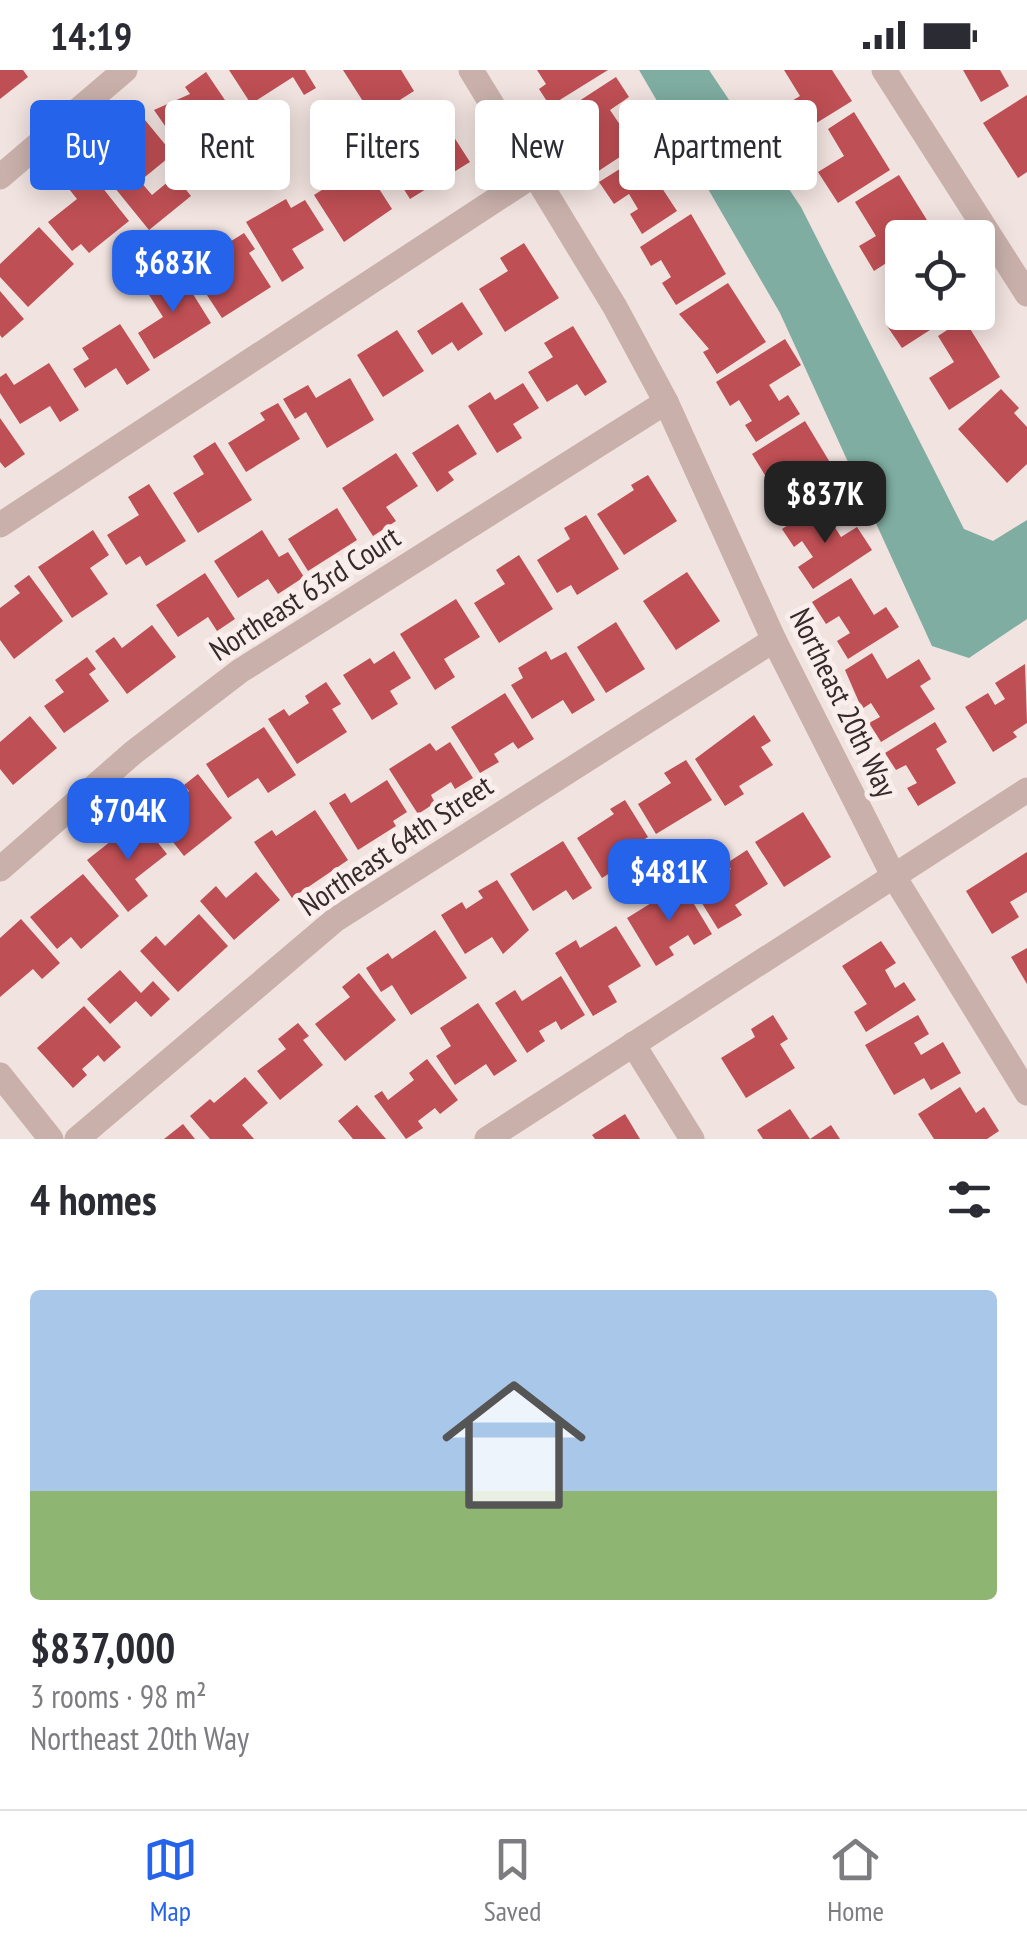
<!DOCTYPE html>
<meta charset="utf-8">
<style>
:root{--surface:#fff;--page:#f2f2f3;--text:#2b2b33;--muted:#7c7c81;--line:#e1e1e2;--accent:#2563eb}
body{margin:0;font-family:"PT Sans Narrow",sans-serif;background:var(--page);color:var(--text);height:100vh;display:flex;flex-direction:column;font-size:38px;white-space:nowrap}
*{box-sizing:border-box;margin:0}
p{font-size:32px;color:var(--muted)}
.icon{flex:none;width:55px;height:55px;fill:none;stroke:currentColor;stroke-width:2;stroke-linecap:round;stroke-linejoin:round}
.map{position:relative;height:1069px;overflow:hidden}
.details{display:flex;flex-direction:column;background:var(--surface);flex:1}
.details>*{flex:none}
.top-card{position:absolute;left:30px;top:30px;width:968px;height:90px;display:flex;gap:20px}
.tools{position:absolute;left:885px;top:150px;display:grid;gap:20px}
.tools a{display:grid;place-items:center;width:110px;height:110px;border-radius:10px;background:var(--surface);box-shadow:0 5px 25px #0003;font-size:50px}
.price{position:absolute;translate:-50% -85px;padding:0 22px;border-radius:20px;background:var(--accent);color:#fff;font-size:32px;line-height:65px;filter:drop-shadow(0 2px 5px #0008)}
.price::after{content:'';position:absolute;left:50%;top:60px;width:30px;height:22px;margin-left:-15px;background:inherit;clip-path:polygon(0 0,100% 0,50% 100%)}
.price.active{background:#222;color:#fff}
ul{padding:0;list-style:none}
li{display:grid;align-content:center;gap:20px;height:530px;padding:0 30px}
li span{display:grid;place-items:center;height:310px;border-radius:10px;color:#555}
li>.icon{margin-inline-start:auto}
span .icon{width:180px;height:180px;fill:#fffc;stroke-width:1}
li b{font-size:42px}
h2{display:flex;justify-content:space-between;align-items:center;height:120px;padding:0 30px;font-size:42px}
.pill{padding:0 35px;border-radius:10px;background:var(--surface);box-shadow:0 5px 25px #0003;font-size:35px;line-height:90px}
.pill.active{background:var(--accent);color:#fff}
.status{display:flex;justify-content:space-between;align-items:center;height:70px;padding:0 50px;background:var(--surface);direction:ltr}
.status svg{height:28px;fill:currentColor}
.tab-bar{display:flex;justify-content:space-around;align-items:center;height:140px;border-top:2px solid var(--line);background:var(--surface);font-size:28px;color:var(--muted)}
.tab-bar a{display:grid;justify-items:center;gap:5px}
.tab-bar .active{color:var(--accent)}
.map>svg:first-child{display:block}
.water{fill:#7fada1}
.building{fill:#be4f54}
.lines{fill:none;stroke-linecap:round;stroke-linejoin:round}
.minor{stroke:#c9b0ab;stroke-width:25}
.labels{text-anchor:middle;stroke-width:10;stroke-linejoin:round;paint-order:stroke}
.street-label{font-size:30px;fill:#372a2a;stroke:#f9eeeb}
</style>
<div class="status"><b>14:19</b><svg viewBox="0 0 49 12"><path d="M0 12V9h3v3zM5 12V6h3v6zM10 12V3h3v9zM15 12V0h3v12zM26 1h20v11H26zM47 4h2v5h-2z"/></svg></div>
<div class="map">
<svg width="1027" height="1069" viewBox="0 0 1027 1069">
<rect width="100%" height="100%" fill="#f1e3df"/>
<!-- water -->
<polygon class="water" points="639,0 709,0 801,137 964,459 993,471 1027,450 1027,549 969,588 932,576 780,243"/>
<!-- building -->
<g class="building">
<polygon points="0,0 23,0 28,7 0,29"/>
<polygon points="229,0 305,0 316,18 304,25 293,7 251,34"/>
<polygon points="343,0 401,0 414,21 373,47"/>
<polygon points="537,0 608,0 550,36 539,19 546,14"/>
<polygon points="784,0 832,0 852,31 797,65 780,38 800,26"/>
<polygon points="963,0 1000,0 1009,16 981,32"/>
<polygon points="206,2 231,39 198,62 207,76 188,89 154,40 190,24 185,17"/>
<polygon points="616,7 629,27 610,40 635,77 597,102 583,79 591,74 580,57 569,65 556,46"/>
<polygon points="1027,25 1027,102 1018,108 983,53"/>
<polygon points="434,36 470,92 410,129 383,86 413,67 405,55"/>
<polygon points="854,42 890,100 838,133 818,102 844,86 828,59"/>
<polygon points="145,50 173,84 140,111 152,125 175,106 191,126 149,160 93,91"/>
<polygon points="669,68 683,91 656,109 677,141 642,164 630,144 638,139 629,124 614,134 599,112"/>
<polygon points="358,86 392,139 344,172 314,125 339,109 334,102"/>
<polygon points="86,97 129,151 89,183 81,174 72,181 48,152 77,129 65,114"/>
<polygon points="899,105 935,163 902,168 902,183 874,201 859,176 876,166 855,132"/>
<polygon points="286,129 291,138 305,130 324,160 292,179 304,198 282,212 246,152"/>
<polygon points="691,144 726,204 676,235 662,213 671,207 661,190 651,196 640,177"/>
<polygon points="39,157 74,194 28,237 0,207 0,194"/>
<polygon points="244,163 255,179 249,183 271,217 222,248 201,216 232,196 220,178"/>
<polygon points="524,173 559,228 505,262 479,219 508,201 500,188"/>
<polygon points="902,194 902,221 890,202"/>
<polygon points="178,200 211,253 154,289 138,263 163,247 146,220"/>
<polygon points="728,213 766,272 717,304 703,282 709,279 679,244"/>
<polygon points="0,221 24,249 2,268 0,265"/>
<polygon points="462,232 483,264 458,281 452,272 432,285 417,261"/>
<polygon points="909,242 958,242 902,278 887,256"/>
<polygon points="964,249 1000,307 949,340 929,308 954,292 938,266"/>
<polygon points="120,254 150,300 127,315 116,298 85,318 73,299 89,289 82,278"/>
<polygon points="573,256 607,312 585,326 577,314 547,332 528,302 553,287 544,273"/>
<polygon points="397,260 424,301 383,327 357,285"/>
<polygon points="785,269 801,295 769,315 779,331 788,325 800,344 756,372 745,355 752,351 739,330 730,336 716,312"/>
<polygon points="49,293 79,340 60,352 50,336 20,354 0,323 0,307 6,303 14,315"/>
<polygon points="350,308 374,350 327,378 306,342 295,349 283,329 308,315 316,328"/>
<polygon points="523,313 539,338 513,354 522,368 497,383 468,336 490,322 495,330"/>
<polygon points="1001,319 1019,338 1014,343 1027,357 1027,394 1007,413 958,359"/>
<polygon points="278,333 300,369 246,402 228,373 265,350 260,343"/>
<polygon points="0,348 25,384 5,398 0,392"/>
<polygon points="805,351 840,409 787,441 752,384"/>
<polygon points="458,354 477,384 448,402 454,410 437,422 412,383"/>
<polygon points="215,372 252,430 198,463 173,423 204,404 193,386"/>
<polygon points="396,383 418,416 386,437 396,451 373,466 342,418"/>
<polygon points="648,405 677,451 624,485 597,444 634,420 631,415"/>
<polygon points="149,414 186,471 146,496 140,486 126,495 107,465 139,445 128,427"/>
<polygon points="820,434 841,467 857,457 872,480 813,519 798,497 813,487 802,471 794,477 782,459"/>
<polygon points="337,438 357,470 308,501 288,469"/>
<polygon points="586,445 619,499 577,525 571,515 557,523 537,490 570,469 564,458"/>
<polygon points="93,460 109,485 90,498 108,524 72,548 38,497"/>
<polygon points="262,460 279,487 288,482 304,507 278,524 268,509 238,528 214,491"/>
<polygon points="519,485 553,539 499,573 474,533 505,514 496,500"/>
<polygon points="687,502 720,551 676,580 643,531"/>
<polygon points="205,503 235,549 217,561 208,547 178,567 156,535"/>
<polygon points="29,505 63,551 14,589 0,570 0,538 20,523 14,516"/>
<polygon points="851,508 874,545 886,537 899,557 848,589 837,571 850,563 839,546 826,554 812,532"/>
<polygon points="456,529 480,567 444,589 455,607 435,620 400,564"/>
<polygon points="616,552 645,599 606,623 577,577"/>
<polygon points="152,555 176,587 127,624 95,581 114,567 122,578"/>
<polygon points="394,581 411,608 390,621 398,634 372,650 343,605 370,588 374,594"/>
<polygon points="546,581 551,590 566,582 595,630 572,644 563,630 532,649 511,615 523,608 518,598"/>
<polygon points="872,583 887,609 919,589 931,609 920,616 935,639 881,672 869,653 880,647 871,633 862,639 845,600"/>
<polygon points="87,587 96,599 89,604 109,631 64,663 44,636 64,622 55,610"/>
<polygon points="1025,594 1027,653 1013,662 1017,667 993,682 965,637 988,623 995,635 1005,629 995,613"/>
<polygon points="326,612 341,634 332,639 347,662 297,694 268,649 284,639 289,646 309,633 305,626"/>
<polygon points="505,623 534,669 518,679 513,672 494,684 499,692 480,703 451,657"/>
<polygon points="754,645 771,671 761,677 773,695 739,716 744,724 725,736 695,689"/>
<polygon points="30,646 57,678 13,715 0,699 0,672"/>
<polygon points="935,652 947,672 936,679 956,713 918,736 907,718 917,713 906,695 896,700 885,683"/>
<polygon points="264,657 296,705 268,723 258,708 228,728 206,694"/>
<polygon points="450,672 473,708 455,719 451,712 431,725 435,733 418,744 389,699 430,673 436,681"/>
<polygon points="686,690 712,730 656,764 638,734 671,713 664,703"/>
<polygon points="198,704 232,748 184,786 147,739 164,726 171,736 189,721 184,715"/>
<polygon points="387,710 407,742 393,751 396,756 358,780 329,733 345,723 351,733"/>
<polygon points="625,730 648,767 616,787 621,796 602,808 577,768 614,744 610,739"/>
<polygon points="315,740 348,790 292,828 254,772 272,760 276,766"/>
<polygon points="803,742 831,787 784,817 755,772"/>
<polygon points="139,749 167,784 135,809 148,826 128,842 87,790"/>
<polygon points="563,771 592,818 573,830 566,820 533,841 510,804"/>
<polygon points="747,780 768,814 735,835 742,845 718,859 695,822 731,799 727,793"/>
<polygon points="1027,782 1027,822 1010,832 1019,847 992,864 966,821"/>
<polygon points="256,802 280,830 234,870 200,831 216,816 226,828"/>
<polygon points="83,804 119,846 81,879 71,867 57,879 30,847"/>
<polygon points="497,810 529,860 503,884 492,867 465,884 441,845 462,832 466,839 483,828 478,821"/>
<polygon points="682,814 712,864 694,875 688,865 669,877 674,885 656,896 627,848"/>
<polygon points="199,844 228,876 178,922 140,881 156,866 165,876"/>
<polygon points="21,849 60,893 42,909 33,899 0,927 0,868"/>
<polygon points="616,856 641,896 608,916 617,932 593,946 555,883 576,870 580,878"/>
<polygon points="435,860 467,908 411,945 392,915 381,922 366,898 388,883 392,889"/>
<polygon points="881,871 896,893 885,900 895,918 904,912 916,930 866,962 854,942 867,934 842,896"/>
<polygon points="1027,878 1027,914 1011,887"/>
<polygon points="120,900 141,923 153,911 170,929 151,947 136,931 110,954 87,929"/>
<polygon points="359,903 396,950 345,991 315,954 350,927 342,917"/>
<polygon points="561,906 585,945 561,960 556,951 539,961 545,971 527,983 495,933 515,920 522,931"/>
<polygon points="478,933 517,991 494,1006 486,994 455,1015 436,986 451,976 440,958"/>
<polygon points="84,936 121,977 104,992 98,985 82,999 87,1005 73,1018 37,978"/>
<polygon points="773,945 788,969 780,974 795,998 746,1028 721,988 755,967 751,959"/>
<polygon points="918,945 929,964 914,973 921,985 943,972 961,1003 931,1020 924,1008 894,1025 865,975"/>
<polygon points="298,953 309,966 303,970 323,995 280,1030 257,1001 286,979 278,969"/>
<polygon points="427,989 458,1030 440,1044 435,1038 418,1051 423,1058 406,1069 374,1026 382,1021 388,1030 414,1010 409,1003"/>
<polygon points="245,1007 268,1033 242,1055 254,1069 210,1069 190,1046 210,1029 214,1033"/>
<polygon points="960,1017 976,1043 984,1037 999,1061 987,1069 934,1069 918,1044"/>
<polygon points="357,1035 386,1069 353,1069 338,1051"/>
<polygon points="790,1039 810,1069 831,1055 840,1069 763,1069 757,1060"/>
<polygon points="625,1044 640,1069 595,1069 592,1065"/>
<polygon points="183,1054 195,1069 164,1069"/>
</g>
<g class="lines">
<!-- minor -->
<g class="minor">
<polyline points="471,0 615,237 666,332 774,570 893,805 1027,1023"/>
<polyline points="884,0 1027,224"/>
<polyline points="0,107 125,0"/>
<polyline points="0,455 535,104"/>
<polyline points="0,799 134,682 240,601 666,332"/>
<polyline points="633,974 692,1069"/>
<polyline points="0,1005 51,1069"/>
<polyline points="77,1069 335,850 774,570"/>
<polyline points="487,1069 1027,720"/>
</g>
</g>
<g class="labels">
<!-- street labels -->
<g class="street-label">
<text transform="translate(305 524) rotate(-33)" y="10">Northeast 63rd Court</text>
<text transform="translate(843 633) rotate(64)" y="10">Northeast 20th Way</text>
<text transform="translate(396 776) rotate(-34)" y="10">Northeast 64th Street</text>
</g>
</g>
</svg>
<div class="tools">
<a><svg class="icon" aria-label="locate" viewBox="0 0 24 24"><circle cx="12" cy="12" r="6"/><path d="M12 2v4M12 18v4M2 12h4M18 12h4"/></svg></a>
</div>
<b class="price" style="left:173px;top:245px">$683K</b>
<b class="price active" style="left:825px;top:476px">$837K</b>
<b class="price" style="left:128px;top:793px">$704K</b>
<b class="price" style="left:669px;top:854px">$481K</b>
<div class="top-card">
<a class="pill active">Buy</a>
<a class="pill">Rent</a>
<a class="pill">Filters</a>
<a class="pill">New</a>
<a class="pill">Apartment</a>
</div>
</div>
<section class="details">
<h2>4 homes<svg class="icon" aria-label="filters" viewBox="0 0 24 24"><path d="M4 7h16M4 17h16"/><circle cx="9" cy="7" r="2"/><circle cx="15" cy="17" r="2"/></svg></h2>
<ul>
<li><span style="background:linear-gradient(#a9c7e8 65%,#8fb573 0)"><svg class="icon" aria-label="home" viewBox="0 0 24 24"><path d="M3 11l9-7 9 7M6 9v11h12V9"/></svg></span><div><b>$837,000</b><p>3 rooms · 98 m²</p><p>Northeast 20th Way</p></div></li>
</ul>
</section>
<nav class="tab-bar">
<a class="active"><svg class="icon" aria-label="map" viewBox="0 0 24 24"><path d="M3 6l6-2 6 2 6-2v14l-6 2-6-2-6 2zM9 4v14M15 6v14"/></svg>Map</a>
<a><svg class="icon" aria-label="saved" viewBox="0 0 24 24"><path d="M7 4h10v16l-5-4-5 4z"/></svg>Saved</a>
<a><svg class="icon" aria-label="home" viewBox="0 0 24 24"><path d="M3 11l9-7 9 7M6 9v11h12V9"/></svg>Home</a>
</nav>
